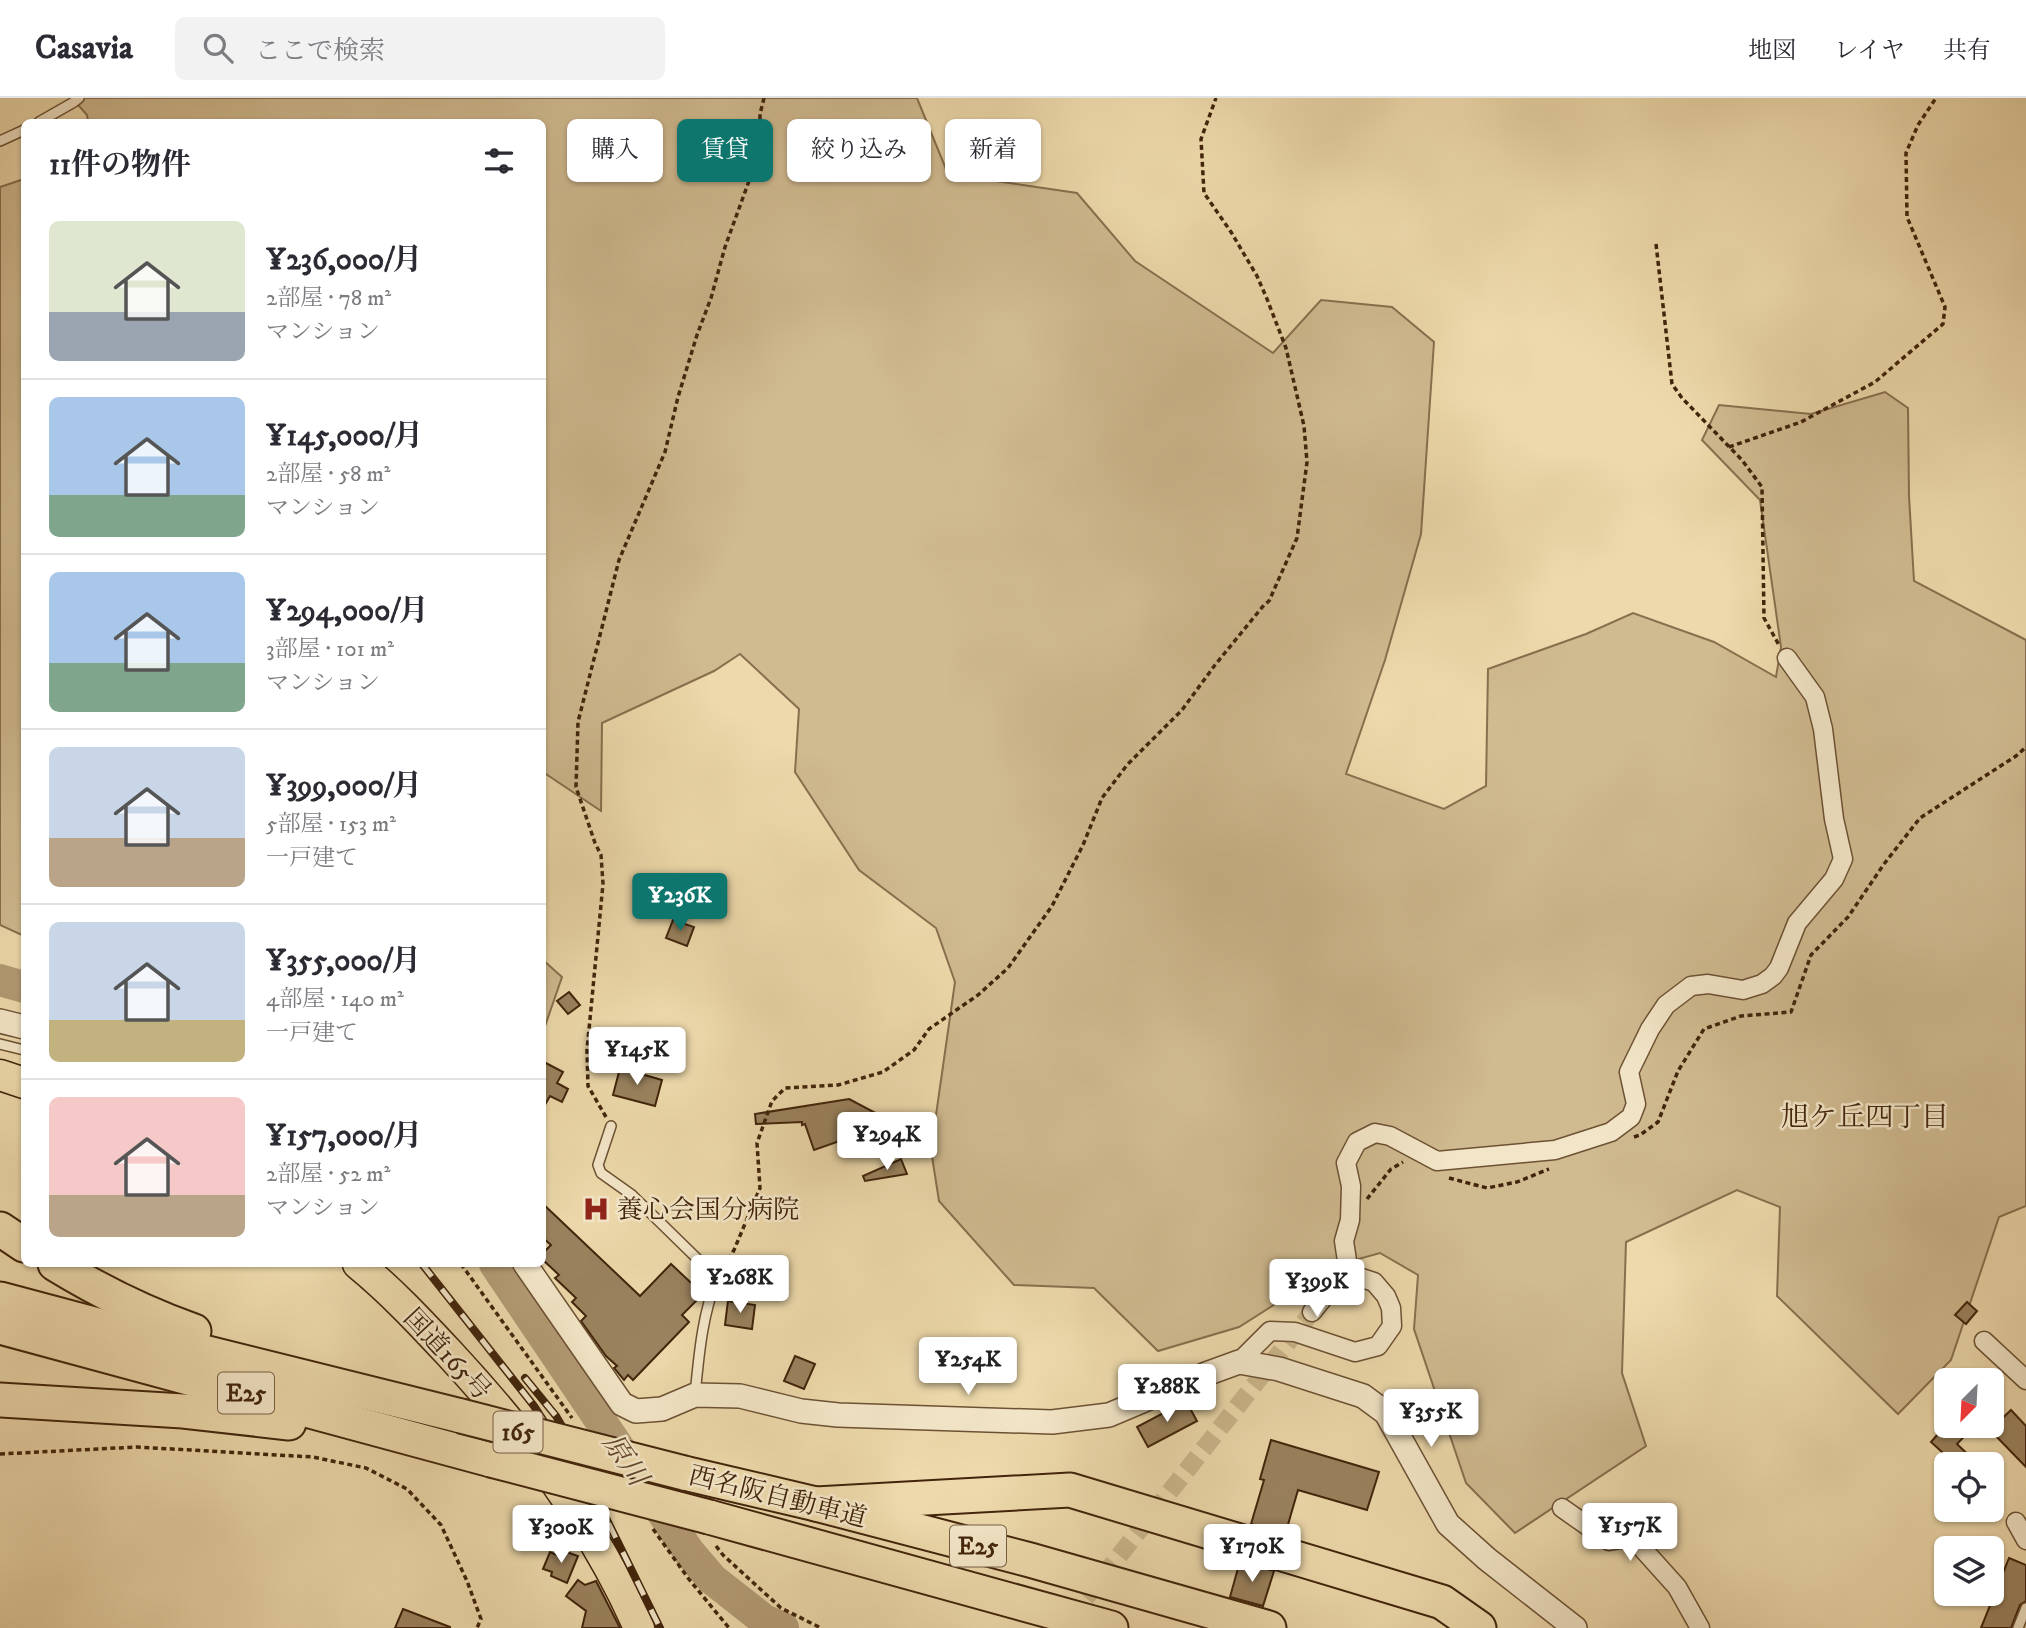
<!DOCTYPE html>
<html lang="ja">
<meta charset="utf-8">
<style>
:root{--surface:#fff;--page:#f2f2f3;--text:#2b2b33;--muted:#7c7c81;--line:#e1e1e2;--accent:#0f766e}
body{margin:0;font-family:"IM FELL DW Pica","Noto Serif JP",serif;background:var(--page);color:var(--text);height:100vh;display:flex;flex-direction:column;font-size:26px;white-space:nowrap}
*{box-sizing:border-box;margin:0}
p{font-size:23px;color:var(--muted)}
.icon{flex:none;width:38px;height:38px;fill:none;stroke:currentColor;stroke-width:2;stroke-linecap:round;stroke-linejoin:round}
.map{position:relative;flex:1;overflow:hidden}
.side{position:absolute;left:21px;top:21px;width:525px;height:1148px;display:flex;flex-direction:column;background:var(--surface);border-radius:10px;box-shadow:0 2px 5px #0004}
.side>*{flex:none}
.hud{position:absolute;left:567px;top:21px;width:665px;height:63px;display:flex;gap:14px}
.needle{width:46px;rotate:204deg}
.controls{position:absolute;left:1934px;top:1270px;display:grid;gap:14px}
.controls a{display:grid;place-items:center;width:70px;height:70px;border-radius:10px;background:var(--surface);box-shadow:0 2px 5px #0004;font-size:35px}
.price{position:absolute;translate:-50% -60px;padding:0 16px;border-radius:7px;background:#fff;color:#222;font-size:23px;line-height:46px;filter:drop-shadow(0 2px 4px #0008)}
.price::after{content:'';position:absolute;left:50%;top:42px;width:21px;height:16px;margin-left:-10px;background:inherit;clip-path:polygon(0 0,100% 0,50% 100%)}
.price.selected{background:var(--accent);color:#fff}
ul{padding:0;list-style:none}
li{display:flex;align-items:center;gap:21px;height:175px;padding:0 28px}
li+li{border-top:2px solid var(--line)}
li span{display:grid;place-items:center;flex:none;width:196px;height:140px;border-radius:10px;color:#555}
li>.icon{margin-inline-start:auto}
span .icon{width:84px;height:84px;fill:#fffc;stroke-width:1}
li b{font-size:30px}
h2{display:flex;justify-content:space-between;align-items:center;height:84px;padding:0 28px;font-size:30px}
.tag{padding:0 24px;border-radius:10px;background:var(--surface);box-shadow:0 2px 5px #0004;font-size:24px;line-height:63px}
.tag.selected{background:var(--accent);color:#fff}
header{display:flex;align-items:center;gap:42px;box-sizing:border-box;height:98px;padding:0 35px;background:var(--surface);border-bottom:2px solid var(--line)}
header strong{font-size:33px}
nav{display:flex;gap:38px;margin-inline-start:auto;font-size:24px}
.search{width:490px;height:63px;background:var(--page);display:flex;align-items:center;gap:18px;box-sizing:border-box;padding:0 24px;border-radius:10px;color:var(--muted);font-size:26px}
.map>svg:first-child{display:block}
.green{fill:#d0ba90;stroke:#886f4e;stroke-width:2}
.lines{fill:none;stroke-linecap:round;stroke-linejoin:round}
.river{stroke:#b39b75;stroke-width:32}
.building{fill:#9a825e;stroke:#41240b;stroke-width:2}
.minor-tunnel{stroke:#cbb58b;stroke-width:18;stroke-dasharray:18 9;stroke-linecap:butt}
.service-casing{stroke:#6c5133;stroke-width:12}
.minor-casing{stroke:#6c5133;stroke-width:21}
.tertiary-casing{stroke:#6c5133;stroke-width:26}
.trunk-casing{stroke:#41240b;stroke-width:33}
.motorway-casing{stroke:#41240b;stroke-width:37}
.path{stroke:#41240b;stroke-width:3.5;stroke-dasharray:5 3.5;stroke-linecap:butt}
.service{stroke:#f3e6c8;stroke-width:9}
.minor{stroke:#f3e6c8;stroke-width:18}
.tertiary{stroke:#f3e6c8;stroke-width:23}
.trunk{stroke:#edd9ab;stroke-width:30}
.motorway{stroke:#edd9ab;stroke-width:33}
.rail-casing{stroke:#41240b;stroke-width:8}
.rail{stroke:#f3e6c8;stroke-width:5;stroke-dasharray:16;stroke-linecap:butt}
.motorway-bridge-casing{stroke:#41240b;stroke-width:37;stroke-linecap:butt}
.motorway-bridge{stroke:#edd9ab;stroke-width:33}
.labels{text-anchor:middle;stroke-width:5;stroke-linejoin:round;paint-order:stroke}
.shield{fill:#f3e6c8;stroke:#765e44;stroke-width:2}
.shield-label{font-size:24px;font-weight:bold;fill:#41240b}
.poi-label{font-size:26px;fill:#41240b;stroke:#f3e6c8;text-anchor:start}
.street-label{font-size:26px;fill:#41240b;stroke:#f3e6c8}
.neighbourhood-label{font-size:28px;fill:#41240b;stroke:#f3e6c8}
.water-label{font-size:28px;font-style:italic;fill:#63482b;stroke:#f3e6c8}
</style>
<header>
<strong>Casavia</strong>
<div class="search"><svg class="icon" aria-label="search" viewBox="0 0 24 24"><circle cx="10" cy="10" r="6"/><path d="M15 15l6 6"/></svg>ここで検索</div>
<nav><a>地図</a><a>レイヤ</a><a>共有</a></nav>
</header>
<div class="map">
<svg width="2026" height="1530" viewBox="0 0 2026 1530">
<rect width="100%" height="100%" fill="#edd9ab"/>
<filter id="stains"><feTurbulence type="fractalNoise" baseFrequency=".00286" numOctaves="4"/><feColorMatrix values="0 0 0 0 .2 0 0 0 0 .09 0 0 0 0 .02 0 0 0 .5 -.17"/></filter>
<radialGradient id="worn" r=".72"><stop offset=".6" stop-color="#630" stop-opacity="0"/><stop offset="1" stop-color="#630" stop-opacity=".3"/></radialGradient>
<!-- green -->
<g class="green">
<polygon points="72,0 917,0 948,76 1077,95 1135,163 1273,255 1321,202 1392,209 1434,244 1421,436 1385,562 1346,676 1444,711 1486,688 1488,571 1586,536 1633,515 1714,544 1776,579 1781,549 1760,402 1702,342 1719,307 1811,316 1885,294 1908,310 1909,398 1914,483 2026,542 2026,1108 1999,1119 1951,1262 1898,1316 1777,1198 1780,1109 1737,1092 1626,1144 1622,1275 1646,1348 1515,1435 1466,1385 1414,1231 1418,1177 1380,1155 1337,1167 1239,1229 1158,1253 1094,1190 1014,1187 939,1103 931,1052 955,884 936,830 859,772 795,674 799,611 740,556 714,573 602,625 601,713 543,674 542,24 88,24 87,17"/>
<polygon points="24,81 24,838 0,827 0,89"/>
<polygon points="543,862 562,879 543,934"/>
</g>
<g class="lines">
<!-- river -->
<g class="river">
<polyline points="0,882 24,889"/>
<polyline points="495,1166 689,1454 712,1481 764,1522 783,1530"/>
</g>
</g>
<!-- building -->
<g class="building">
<polygon points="673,822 694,829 687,848 666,840"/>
<polygon points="569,894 580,907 568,916 557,903"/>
<polygon points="542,963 563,974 557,985 568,991 562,1004 550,998 542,1012"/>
<polygon points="620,970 662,982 655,1008 613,997"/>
<polygon points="849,1001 883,1019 854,1044 851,1039 814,1052 805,1026 802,1027 802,1024 756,1026 755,1016"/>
<polygon points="901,1061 907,1076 865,1083 863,1078"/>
<polygon points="542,1105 640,1198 671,1166 703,1196 682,1217 689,1224 633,1282 628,1277 624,1282 614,1270 617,1268 606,1258 581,1223 586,1218 572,1204 576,1200 555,1180 559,1177 542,1161 542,1156 551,1147 542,1139"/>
<polygon points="728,1203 755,1207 752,1231 725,1227"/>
<polygon points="1967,1204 1977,1213 1966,1226 1955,1217"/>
<polygon points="795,1258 815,1266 804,1291 784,1283"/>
<polygon points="1186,1303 1197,1323 1148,1349 1137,1329"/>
<polygon points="2011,1312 2026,1328 2026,1369 1990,1332"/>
<polygon points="1945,1328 1974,1328 1957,1346 1979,1367 1956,1367 1931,1344"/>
<polygon points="1271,1342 1379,1374 1367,1412 1298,1392 1285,1437 1251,1426 1264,1382 1260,1381"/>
<polygon points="561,1452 578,1458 567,1485 551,1478 552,1474 543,1471 550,1454 559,1458"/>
<polygon points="2009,1460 2026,1467 2026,1503 2020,1507 2011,1530 1981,1530"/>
<polygon points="1240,1463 1274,1473 1263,1508 1230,1499"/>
<polygon points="578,1482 585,1487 596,1483 620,1530 582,1530 586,1513 566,1498"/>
<polygon points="403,1511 450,1529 450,1530 395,1530"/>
</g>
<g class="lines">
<!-- minor-tunnel -->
<polyline class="minor-tunnel" points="1069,1521 1312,1214"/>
<!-- service casing -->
<g class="service-casing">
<g id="service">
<polyline points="39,24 74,4 79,0"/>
<polyline points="0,43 24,32"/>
<polyline points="0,946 24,952"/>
<path d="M611,1028L598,1067L601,1075L632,1097L717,1180C702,1218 699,1257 695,1297"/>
<polyline points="2018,1530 2026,1510"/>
</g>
</g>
<!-- minor casing -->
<g class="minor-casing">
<g id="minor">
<polyline points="1349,1176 1344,1143 1350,1122 1351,1088 1346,1065 1357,1044 1375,1035 1390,1038 1437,1063 1555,1052 1611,1034 1631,1019 1636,1006 1629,974 1650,931 1666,907 1691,888 1708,886 1743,892 1762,886 1773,878 1779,870 1797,825 1834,781 1843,761 1834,721 1823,631 1815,599 1787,560"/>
<polyline points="1984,1243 2026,1282"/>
<polyline points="1239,1264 1270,1233 1295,1234 1355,1254 1378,1248 1392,1228 1391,1210 1386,1198 1374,1184 1349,1176 1336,1184 1312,1214"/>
<polyline points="1562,1410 1609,1443 1632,1439 1677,1489 1700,1530"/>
<polyline points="2016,1424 2026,1442"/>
</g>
</g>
<!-- tertiary casing -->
<g class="tertiary-casing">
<g id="tertiary">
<polyline points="0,923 24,929"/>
<polyline points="525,1166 622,1306 636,1313 662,1311 695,1297 740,1298 801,1313 838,1317 1052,1324 1109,1317 1206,1276 1239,1264 1279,1271 1363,1298 1386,1315 1448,1426 1487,1461 1575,1530"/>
</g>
</g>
<!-- trunk casing -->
<g class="trunk-casing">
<g id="trunk">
<polyline points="0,977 24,985"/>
<path d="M358,1166C391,1193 420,1224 449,1255C526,1338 594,1427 639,1530"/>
</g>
</g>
<!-- motorway casing -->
<g class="motorway-casing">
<g id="motorway">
<polyline points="0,1131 24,1147"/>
<path d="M55,1166C99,1193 146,1216 194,1233"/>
<polyline points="0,1201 135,1237 461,1318"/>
<polyline points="0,1229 491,1362"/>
<polyline points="0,1302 183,1313 289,1325"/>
<polyline points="684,1375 816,1406 1030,1462 1269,1530"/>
<polyline points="816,1406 1070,1392 1442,1504 1479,1530"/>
<polyline points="709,1419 1111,1530"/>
</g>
</g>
<!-- path -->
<g class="path">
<polyline points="1656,146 1672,286 1682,300 1742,362 1762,389 1764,520 1779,547"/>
<polyline points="1729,349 1801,324 1875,284 1943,226 1945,209 1907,119 1906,55 1918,27 1936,0"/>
<polyline points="606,1019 588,988 587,952 603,786 601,757 595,745 576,689 578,624 619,462 665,354 678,299 697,237 711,200 725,149 749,83 760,45 760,16 764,0"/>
<polyline points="1634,1039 1640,1037 1658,1024 1678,973 1704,931 1741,918 1791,914 1811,857 1848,819 1884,766 1920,720 2016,658 2026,649"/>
<polyline points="1449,1080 1487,1090 1517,1084 1549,1071"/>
<polyline points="1367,1101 1391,1071 1403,1064"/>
<polyline points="461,1166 572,1320"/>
<polyline points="724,1169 734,1152 760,1090 757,1045 772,1003 785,990 838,987 883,974 914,952 929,931 978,897 1008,870 1052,808 1083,747 1102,700 1127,667 1182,612 1215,567 1264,507 1269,503 1297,440 1307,364 1304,328 1286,250 1267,201 1257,178 1231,134 1204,95 1201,41 1216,0"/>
<polyline points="0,1356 137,1349 313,1359 366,1370 407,1391 441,1427 467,1483 481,1521 477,1530"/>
<polyline points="653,1431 688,1480 729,1530"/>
<polyline points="716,1448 723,1457 781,1510 821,1530"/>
</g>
<!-- service -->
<use href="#service" class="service"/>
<!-- minor -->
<use href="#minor" class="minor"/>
<!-- tertiary -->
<use href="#tertiary" class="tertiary"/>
<!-- trunk -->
<use href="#trunk" class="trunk"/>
<!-- motorway -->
<use href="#motorway" class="motorway"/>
<!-- rail casing -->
<g class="rail-casing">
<g id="rail">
<polyline points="422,1166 534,1308 606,1420 660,1530"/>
<polyline points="525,1280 556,1318 599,1391"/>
</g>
</g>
<!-- rail -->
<use href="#rail" class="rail"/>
<!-- motorway-bridge casing -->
<g class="motorway-bridge-casing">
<g id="motorway-bridge">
<polyline points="461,1318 684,1375"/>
<polyline points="491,1362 709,1419"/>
</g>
</g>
<!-- motorway-bridge -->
<use href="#motorway-bridge" class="motorway-bridge"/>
</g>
<!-- icons -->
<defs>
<g id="hospital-bare" transform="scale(2.1)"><path d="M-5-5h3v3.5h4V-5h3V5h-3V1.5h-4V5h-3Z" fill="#8f2418" stroke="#f3e6c8" stroke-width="2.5" paint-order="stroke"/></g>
</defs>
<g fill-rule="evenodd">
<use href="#hospital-bare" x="596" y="1111"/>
</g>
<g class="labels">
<!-- shield labels -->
<g class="shield">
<rect x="218" y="1274.5" width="56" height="41" rx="5"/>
<rect x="493.5" y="1313.5" width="49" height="41" rx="5"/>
<rect x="950" y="1427.5" width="56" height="41" rx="5"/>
</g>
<g class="shield-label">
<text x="246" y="1303">E25</text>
<text x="518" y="1342">165</text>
<text x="978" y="1456">E25</text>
</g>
<!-- poi labels -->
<g class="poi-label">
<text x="617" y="1120">養心会国分病院</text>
</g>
<!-- street labels -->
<g class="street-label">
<text transform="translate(448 1256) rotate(47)" y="9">国道165号</text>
<text transform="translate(778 1398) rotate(14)" y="9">西名阪自動車道</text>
</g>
<!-- neighbourhood labels -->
<g class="neighbourhood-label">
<text x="1865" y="1028">旭ケ丘四丁目</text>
</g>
<!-- water labels -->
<g class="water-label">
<text transform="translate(626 1361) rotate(56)" y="10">原川</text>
</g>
</g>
<rect width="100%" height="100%" filter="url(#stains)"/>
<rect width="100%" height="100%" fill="url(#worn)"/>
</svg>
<div class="controls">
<a><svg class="needle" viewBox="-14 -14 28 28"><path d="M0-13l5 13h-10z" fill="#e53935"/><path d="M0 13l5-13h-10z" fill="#7c7c81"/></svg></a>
<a><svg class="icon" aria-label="locate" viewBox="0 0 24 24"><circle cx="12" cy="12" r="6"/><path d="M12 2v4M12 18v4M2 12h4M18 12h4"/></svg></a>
<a><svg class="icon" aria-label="layers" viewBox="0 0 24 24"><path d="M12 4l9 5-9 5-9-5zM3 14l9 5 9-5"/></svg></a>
</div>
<b class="price selected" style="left:680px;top:835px">¥236K</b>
<b class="price" style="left:637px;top:989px">¥145K</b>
<b class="price" style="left:887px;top:1074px">¥294K</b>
<b class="price" style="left:740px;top:1217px">¥268K</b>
<b class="price" style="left:1317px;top:1221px">¥399K</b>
<b class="price" style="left:968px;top:1299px">¥254K</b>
<b class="price" style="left:1167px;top:1326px">¥288K</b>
<b class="price" style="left:1431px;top:1351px">¥355K</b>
<b class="price" style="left:1630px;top:1465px">¥157K</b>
<b class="price" style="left:561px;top:1467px">¥300K</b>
<b class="price" style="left:1252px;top:1486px">¥170K</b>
<div class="hud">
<a class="tag">購入</a>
<a class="tag selected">賃貸</a>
<a class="tag">絞り込み</a>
<a class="tag">新着</a>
</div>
<section class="side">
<h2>11件の物件<svg class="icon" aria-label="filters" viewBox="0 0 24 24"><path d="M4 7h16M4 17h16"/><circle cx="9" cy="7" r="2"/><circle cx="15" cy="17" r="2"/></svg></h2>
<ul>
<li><span style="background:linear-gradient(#dfe7d0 65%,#9aa5b1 0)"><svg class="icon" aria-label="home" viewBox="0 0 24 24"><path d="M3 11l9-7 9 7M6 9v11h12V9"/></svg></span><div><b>¥236,000/月</b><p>2部屋 · 78 m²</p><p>マンション</p></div></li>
<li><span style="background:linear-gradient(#a9c7e8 70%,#7fa58c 0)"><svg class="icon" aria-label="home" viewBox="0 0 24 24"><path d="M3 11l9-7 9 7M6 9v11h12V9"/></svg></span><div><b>¥145,000/月</b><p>2部屋 · 58 m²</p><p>マンション</p></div></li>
<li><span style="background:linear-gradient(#a9c7e8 65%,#7fa58c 0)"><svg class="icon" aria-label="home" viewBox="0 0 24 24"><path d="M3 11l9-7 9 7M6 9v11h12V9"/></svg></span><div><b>¥294,000/月</b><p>3部屋 · 101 m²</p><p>マンション</p></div></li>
<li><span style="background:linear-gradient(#c9d6e8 65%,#b9a48a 0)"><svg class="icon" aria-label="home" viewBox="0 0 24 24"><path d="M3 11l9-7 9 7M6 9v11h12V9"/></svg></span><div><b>¥399,000/月</b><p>5部屋 · 153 m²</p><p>一戸建て</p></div></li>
<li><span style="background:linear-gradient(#c9d6e8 70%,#c2b280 0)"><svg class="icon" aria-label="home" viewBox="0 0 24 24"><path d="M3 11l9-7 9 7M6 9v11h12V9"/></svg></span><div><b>¥355,000/月</b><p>4部屋 · 140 m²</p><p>一戸建て</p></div></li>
<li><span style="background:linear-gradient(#f6c9c9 70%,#b9a48a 0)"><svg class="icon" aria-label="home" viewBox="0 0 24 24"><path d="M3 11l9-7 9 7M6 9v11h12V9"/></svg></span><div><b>¥157,000/月</b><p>2部屋 · 52 m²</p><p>マンション</p></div></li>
</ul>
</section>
</div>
